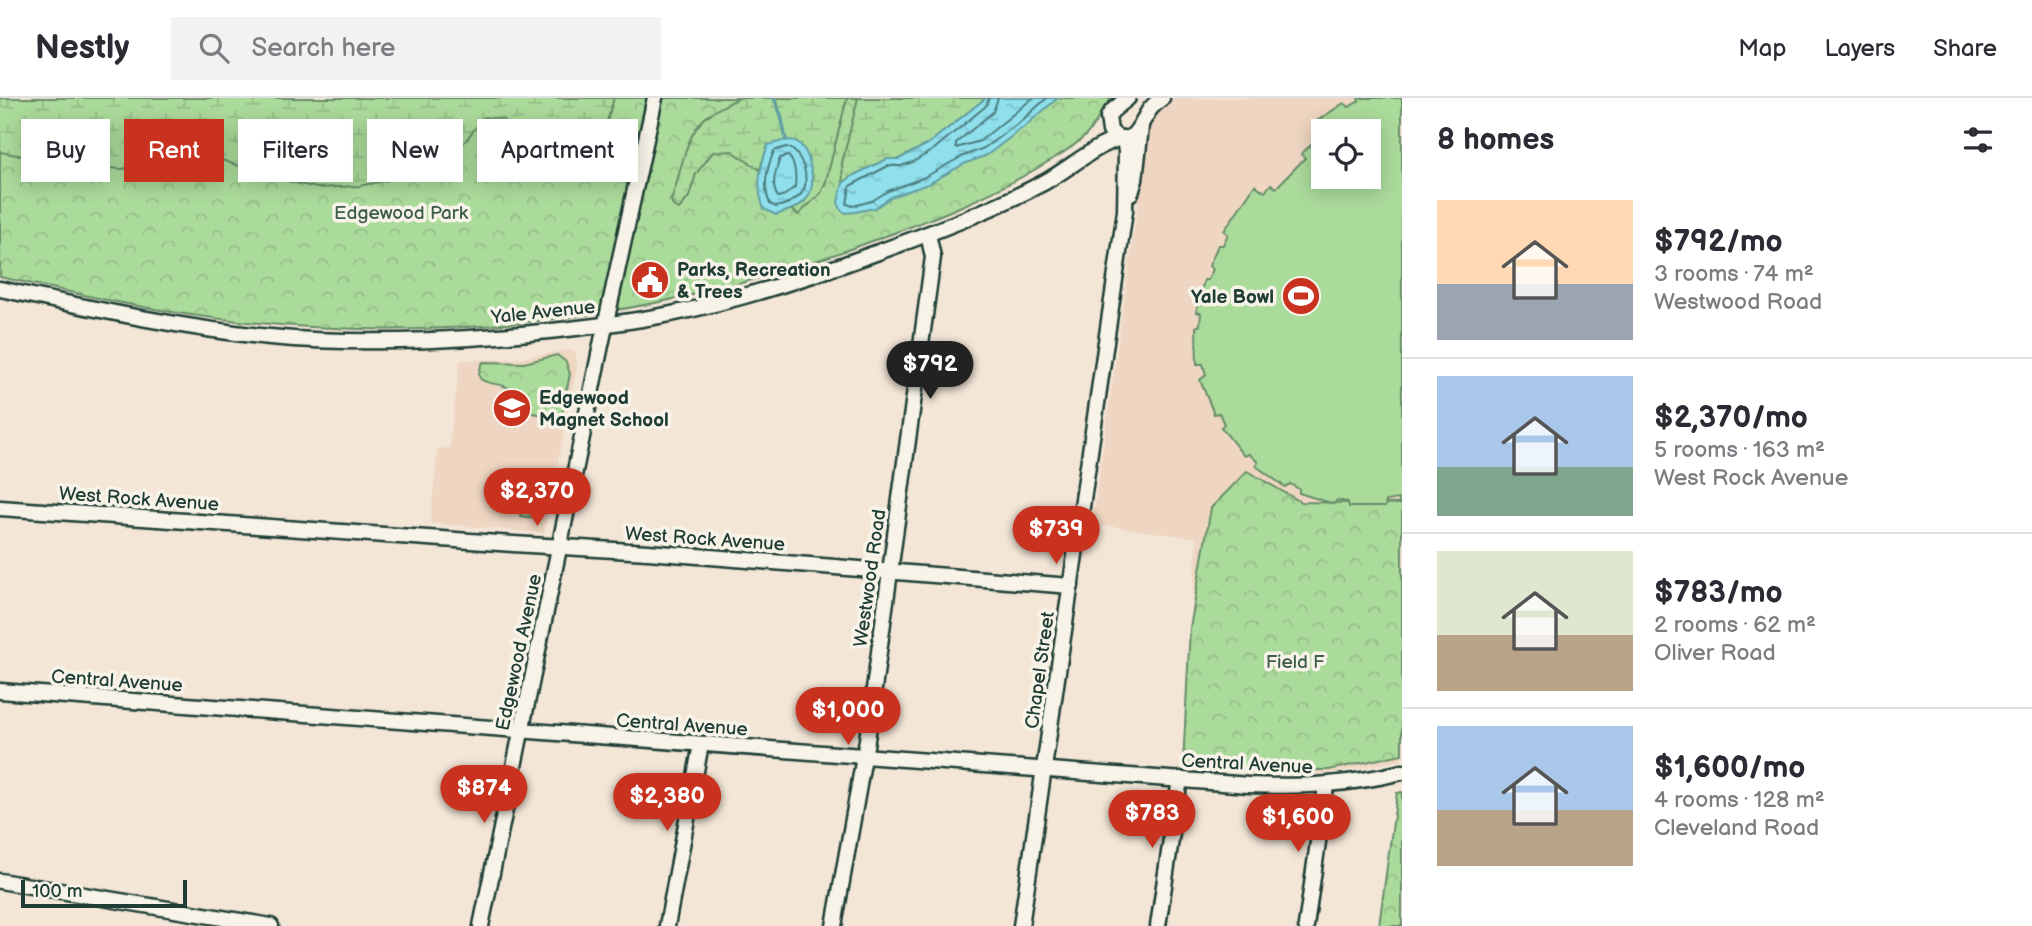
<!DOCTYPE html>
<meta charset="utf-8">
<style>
:root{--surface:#fff;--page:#f2f2f3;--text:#2b2b33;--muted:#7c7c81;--line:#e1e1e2;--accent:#c8321e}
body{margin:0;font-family:"Balsamiq Sans",sans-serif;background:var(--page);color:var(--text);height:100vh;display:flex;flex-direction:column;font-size:26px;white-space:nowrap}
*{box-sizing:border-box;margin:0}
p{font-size:23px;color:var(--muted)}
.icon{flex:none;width:38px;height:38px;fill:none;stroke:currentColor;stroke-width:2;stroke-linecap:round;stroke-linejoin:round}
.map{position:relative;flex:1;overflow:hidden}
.sheet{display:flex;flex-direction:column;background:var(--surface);width:630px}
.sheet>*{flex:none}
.banner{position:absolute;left:21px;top:21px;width:665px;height:63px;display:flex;gap:14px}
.fabs{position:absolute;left:1311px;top:21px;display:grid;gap:14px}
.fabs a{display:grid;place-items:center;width:70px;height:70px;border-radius:0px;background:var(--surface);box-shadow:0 4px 18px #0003;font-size:35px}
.scale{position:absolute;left:21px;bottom:18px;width:166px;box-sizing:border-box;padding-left:7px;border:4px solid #1f3d34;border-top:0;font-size:19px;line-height:24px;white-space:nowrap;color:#1f3d34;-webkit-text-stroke:5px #f7f3e8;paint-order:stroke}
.price{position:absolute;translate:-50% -60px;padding:0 16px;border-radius:24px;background:var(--accent);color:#fff;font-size:23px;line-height:46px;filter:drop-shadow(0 2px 4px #0008)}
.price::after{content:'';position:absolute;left:50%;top:42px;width:21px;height:16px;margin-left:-10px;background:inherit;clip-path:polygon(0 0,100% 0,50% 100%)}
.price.on{background:#222;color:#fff}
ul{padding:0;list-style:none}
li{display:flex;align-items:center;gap:21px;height:175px;padding:0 35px}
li+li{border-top:2px solid var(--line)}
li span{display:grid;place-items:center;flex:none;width:196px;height:140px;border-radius:0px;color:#555}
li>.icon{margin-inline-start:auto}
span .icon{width:84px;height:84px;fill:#fffc;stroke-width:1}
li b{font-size:30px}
h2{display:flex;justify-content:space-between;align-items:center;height:84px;padding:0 35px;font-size:30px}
.chip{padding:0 24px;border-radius:0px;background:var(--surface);box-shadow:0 4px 18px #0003;font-size:24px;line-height:63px}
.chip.on{background:var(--accent);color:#fff}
header{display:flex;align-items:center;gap:42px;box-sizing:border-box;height:98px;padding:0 35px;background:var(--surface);border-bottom:2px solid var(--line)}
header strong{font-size:33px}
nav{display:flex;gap:38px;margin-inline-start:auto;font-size:24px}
.search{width:490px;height:63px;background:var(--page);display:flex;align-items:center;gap:18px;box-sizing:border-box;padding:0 24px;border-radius:0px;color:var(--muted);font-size:26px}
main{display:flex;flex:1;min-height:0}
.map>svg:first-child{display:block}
.built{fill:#eed6c2;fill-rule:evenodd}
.forest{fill:url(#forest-crowns);stroke:#658c68;stroke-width:2}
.wetland{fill:url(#wetland-marsh);stroke:#658c68;stroke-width:2}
.pitch{fill:#abdb9b;stroke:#658c68;stroke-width:2}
.water{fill:url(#water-ripples);stroke:#629ea3;stroke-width:2}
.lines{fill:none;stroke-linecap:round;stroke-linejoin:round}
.shore{stroke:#4c7e7e;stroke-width:2}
.stream{stroke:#629ea3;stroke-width:3.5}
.minor-casing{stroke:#1f3d34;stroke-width:19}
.minor{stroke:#f7f3e8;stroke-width:14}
.labels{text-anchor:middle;stroke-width:7;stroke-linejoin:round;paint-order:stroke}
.park-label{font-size:19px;fill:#3b5d49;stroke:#f7f3e8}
.poi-label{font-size:19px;font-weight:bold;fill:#1f3d34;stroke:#f7f3e8;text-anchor:start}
.street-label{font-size:19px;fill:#1f3d34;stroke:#f7f3e8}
</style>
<header>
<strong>Nestly</strong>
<div class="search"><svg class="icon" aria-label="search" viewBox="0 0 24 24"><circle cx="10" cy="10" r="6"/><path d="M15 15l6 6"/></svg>Search here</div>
<nav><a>Map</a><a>Layers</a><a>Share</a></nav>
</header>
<main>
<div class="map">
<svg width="1402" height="828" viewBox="0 0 1402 828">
<defs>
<pattern id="forest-crowns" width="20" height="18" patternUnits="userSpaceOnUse" patternTransform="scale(1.75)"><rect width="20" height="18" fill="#abdb9b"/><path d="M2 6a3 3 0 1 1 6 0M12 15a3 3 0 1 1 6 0" fill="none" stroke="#93bd86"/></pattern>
<pattern id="wetland-marsh" width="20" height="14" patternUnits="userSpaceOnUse" patternTransform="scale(1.75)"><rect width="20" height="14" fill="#abdb9b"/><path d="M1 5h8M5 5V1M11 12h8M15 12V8" fill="none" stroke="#93bd86"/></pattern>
<pattern id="water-ripples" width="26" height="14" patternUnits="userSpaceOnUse" patternTransform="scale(1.75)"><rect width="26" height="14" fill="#8fdfed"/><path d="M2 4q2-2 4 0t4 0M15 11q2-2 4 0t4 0" fill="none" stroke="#7bc0cc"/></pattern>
</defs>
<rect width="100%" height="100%" fill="#f3e6d7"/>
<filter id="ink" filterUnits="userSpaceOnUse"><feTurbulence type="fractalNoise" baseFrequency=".0143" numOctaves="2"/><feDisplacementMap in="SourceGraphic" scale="14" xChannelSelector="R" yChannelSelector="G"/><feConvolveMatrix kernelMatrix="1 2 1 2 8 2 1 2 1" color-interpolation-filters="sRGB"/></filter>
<g filter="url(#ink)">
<!-- built -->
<g class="built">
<path d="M1170,0H1402V662L1321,677L1182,670L1197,440L1092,426L1150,21L1155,13ZM1323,33H1368V79H1323Z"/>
<polygon points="569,252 576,255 577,269 544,435 430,425 438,350 449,351 460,262 514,261"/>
</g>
<!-- forest -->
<g class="forest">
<path d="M0,0H1112C1101,11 1097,27 1085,38C1074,49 1059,57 1046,65C989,100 927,123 864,146C658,222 432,249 214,220C142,211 71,194 0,179Z"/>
<path d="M557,257L566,264L570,276L561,321L519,312L521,294C515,292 509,290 504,288C489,283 471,288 483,264L524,265Z"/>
<polygon points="1247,373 1301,404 1402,406 1402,656 1329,672 1265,672 1183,666 1190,530 1211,410"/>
<polygon points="544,380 551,392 541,401 541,413 530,420 521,418 516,408 507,400 521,396"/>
<polygon points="1402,694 1402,828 1379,828 1397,695"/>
</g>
<!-- wetland -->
<g class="wetland">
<path d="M0,0H614L600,46C593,48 585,52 578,52C552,52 519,41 502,21L484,19L452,60L417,76L359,88L317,90L267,78L219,61L169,63L122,71L83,68L51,57L28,59L0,54Z"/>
<path d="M739,0H847L826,83L821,95L798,117L792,112L804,104L768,47L760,72L732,53L713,54L696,76L689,99L679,111L673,108L671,102C682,75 683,40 705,20C715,11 728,6 739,0Z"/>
<polygon points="858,0 986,0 928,46 899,61 887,61 854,77 843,85 842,65"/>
</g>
<!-- pitch -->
<polygon class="pitch" points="1358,0 1402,0 1402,405 1400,406 1398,401 1386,403 1385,409 1349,409 1348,404 1337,402 1334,406 1299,395 1299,391 1290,386 1285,389 1256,368 1258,364 1249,356 1244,358 1221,329 1224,326 1219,315 1214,316 1200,282 1206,277 1203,266 1197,266 1196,229 1200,227 1201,215 1196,214 1204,182 1208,182 1213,171 1209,168 1218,147 1223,147 1228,136 1224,133 1255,87 1265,94 1271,86 1276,90 1305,60 1301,56 1323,36 1323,79 1368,79 1368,33 1324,33 1317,23 1344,5 1349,9 1359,3"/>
<!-- water -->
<g class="water">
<polygon points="986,0 1058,0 1024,29 987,57 964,66 928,86 891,99 875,110 855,114 846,115 841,112 838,104 843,85 854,77 887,61 899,61 928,46"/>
<path d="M786,42C790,42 794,42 797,44C810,52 816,84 809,97C803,109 788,113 776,117L764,111C755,88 760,69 768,47Z"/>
</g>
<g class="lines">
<!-- shore -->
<g class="shore">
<polyline points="989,0 986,8 933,52 913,64 901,68 888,68 850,88 847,106 853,108 872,103 888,93 925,79 961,59 984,50 1020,24 1047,0"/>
<polyline points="998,0 993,14 956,45 956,50 980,43 1033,0"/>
<path d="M786,49C802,52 812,83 801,96C795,103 785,107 776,109L770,106C762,88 767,70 774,53Z"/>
<path d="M788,58C796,65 796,79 795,89L785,97L778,99C770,88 776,72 780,60Z"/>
</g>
<!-- stream -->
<polyline class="stream" points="774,0 781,17 786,42"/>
<!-- minor casing -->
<g class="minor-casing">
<g id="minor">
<path d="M1128,0L1112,13L1108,19L1110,33C1130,53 1138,31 1147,16C1150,9 1156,5 1162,0"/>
<polyline points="1131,95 1135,82 1141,29"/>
<path d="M0,191C90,210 179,230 270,239C346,246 422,244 498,238C556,233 614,227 671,216C740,202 807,180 873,156C931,135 990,113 1045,84C1070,70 1093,49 1120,40"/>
<polyline points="0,410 513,446 648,454 1071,488"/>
<path d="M0,593L1249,687C1302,689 1350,687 1402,674"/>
<polyline points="0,783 271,828"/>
<polyline points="481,828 601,247 655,0"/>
<polyline points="667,828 701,646"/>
<polyline points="834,828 867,642 933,159 928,136"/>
<polyline points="1021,828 1125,113 1126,54 1124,40"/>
<polyline points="1158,828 1180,681"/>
<polyline points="1306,828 1326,688"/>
</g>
</g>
<!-- minor -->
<use href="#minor" class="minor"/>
</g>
</g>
<!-- icons -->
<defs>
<g id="civic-disc" transform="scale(2.0125)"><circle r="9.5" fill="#c8321e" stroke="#f7f3e8"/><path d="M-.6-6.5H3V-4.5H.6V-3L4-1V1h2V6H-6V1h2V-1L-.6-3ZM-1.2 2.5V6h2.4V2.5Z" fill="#fff"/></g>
<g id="stadium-disc" transform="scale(2.0125)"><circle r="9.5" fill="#c8321e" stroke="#f7f3e8"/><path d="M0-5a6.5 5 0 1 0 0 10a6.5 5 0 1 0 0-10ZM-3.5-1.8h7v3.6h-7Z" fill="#fff"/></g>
<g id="school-disc" transform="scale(2.0125)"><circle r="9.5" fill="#c8321e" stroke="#f7f3e8"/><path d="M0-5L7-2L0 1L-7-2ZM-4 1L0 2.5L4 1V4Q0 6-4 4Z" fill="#fff"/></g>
</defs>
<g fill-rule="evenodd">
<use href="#civic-disc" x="650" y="182"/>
<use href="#stadium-disc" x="1301" y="198"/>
<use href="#school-disc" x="512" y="310"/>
</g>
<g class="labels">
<!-- park labels -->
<g class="park-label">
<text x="401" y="121">Edgewood Park</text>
<text x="1295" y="570">Field F</text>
</g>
<!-- poi labels -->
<g class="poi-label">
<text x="677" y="178">Parks, Recreation<tspan x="677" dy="22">&amp; Trees</tspan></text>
<text x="1274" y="205" text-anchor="end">Yale Bowl</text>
<text x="539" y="306">Edgewood<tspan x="539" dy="22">Magnet School</tspan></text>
</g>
<!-- street labels -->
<g class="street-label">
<text transform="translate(543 213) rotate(-6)" y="7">Yale Avenue</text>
<text transform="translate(139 400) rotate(4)" y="7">West Rock Avenue</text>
<text transform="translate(705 440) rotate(4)" y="7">West Rock Avenue</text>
<text transform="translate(869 480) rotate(-82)" y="7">Westwood Road</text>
<text transform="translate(518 554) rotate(-78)" y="7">Edgewood Avenue</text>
<text transform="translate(1039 572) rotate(-82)" y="7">Chapel Street</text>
<text transform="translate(117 582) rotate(4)" y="7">Central Avenue</text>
<text transform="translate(682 626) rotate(4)" y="7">Central Avenue</text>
<text transform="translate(1247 665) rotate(3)" y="7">Central Avenue</text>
</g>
</g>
</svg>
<div class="fabs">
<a><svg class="icon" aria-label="locate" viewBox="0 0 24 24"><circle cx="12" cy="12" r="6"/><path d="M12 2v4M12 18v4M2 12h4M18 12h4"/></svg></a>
</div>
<div class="scale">100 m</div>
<b class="price on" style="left:930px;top:303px">$792</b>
<b class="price" style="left:537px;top:430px">$2,370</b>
<b class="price" style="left:1056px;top:468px">$739</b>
<b class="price" style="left:848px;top:649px">$1,000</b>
<b class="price" style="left:484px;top:727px">$874</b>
<b class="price" style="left:667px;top:735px">$2,380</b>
<b class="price" style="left:1152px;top:752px">$783</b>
<b class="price" style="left:1298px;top:756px">$1,600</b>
<div class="banner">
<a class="chip">Buy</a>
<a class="chip on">Rent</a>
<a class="chip">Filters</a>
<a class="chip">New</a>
<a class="chip">Apartment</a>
</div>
</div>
<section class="sheet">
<h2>8 homes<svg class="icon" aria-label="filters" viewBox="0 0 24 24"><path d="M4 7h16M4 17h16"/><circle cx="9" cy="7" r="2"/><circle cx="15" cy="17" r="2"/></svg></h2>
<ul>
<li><span style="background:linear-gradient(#ffd9b3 60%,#9aa5b1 0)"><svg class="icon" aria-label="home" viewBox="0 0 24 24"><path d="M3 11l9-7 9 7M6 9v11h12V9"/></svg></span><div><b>$792/mo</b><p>3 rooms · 74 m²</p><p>Westwood Road</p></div></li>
<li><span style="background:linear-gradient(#a9c7e8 65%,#7fa58c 0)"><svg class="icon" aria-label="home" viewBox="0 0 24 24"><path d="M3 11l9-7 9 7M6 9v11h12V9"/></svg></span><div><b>$2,370/mo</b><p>5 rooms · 163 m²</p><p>West Rock Avenue</p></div></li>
<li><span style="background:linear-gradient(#dfe7d0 60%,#b9a48a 0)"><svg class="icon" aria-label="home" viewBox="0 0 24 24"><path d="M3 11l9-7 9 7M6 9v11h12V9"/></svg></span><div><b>$783/mo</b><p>2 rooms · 62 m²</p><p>Oliver Road</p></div></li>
<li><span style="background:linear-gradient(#a9c7e8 60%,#b9a48a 0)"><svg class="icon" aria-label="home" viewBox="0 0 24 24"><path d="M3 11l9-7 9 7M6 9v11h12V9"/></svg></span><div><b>$1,600/mo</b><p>4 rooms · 128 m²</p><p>Cleveland Road</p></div></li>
</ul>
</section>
</main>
